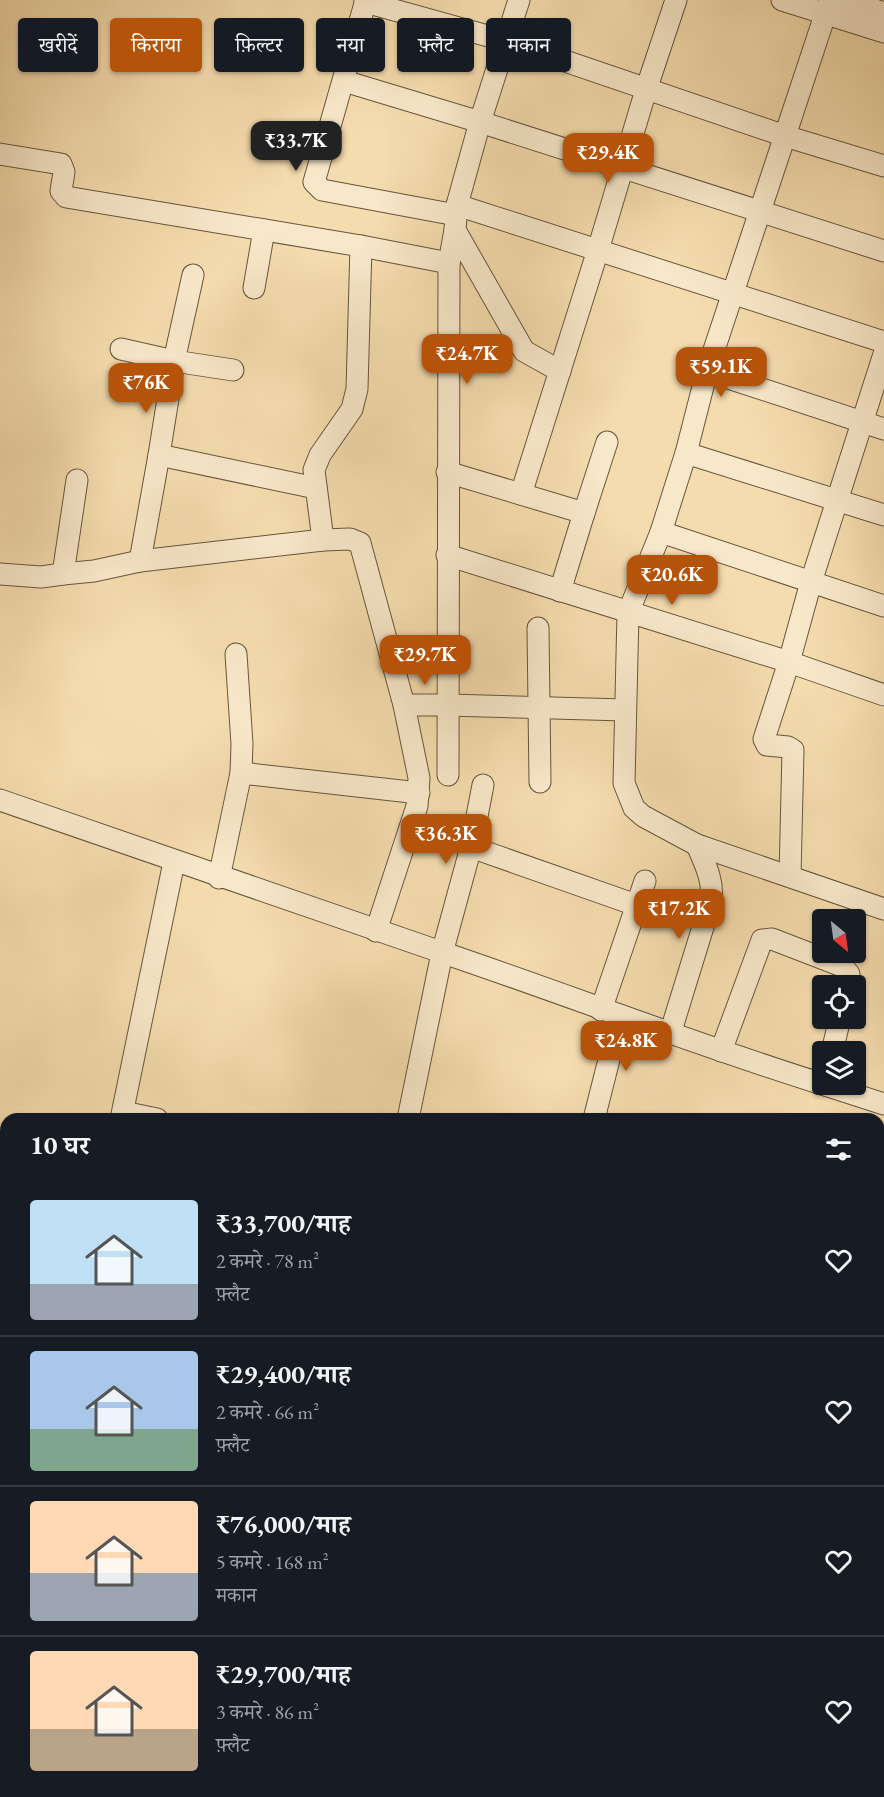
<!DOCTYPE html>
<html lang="hi">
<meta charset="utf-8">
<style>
:root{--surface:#171b24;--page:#242831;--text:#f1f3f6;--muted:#9ea1a6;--line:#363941;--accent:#b45309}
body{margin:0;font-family:"EB Garamond","Noto Serif Devanagari",serif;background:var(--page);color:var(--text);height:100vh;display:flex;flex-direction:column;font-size:22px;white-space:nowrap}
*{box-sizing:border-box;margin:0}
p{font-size:20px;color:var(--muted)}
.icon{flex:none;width:33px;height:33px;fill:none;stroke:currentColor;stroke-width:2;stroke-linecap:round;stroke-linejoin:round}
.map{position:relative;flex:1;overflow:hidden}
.details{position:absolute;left:0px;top:1113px;width:885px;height:684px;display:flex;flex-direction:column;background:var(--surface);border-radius:18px 18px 0 0;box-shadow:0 2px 4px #0004}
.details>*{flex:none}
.banner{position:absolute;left:18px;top:18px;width:849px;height:54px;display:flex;gap:12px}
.needle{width:39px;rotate:151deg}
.fabs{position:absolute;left:812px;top:909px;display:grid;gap:12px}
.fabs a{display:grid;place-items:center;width:54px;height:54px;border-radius:6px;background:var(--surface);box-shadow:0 2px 4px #0004;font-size:30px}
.price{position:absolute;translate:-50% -51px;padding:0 14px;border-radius:12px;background:var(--accent);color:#fff;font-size:20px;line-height:39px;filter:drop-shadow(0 2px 3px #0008)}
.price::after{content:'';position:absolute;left:50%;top:36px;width:18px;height:14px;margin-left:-9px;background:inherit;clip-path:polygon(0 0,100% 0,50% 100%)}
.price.active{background:#222;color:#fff}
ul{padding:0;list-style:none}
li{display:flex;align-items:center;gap:18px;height:150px;padding:0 30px}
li+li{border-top:2px solid var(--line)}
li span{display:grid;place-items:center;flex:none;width:168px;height:120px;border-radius:6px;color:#555}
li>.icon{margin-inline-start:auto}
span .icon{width:72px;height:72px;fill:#fffc;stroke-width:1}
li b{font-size:26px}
h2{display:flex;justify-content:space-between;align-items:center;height:72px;padding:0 30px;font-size:26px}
.pill{padding:0 21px;border-radius:6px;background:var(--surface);box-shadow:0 2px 4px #0004;font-size:21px;line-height:54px}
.pill.active{background:var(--accent);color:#fff}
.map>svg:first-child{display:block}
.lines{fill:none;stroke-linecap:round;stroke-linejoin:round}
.minor-casing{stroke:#66563c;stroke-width:23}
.minor{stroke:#f8e8ca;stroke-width:21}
.rail{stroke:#362916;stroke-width:4.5;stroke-dasharray:10 10;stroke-linecap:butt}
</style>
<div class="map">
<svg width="884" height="1797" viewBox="0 0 884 1797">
<rect width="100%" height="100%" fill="#f5dcae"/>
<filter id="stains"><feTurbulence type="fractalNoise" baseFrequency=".00333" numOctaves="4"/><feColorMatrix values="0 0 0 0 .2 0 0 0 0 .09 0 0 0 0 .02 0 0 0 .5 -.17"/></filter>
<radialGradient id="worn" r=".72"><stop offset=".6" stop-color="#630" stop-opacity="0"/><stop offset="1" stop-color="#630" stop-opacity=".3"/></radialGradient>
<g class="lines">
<!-- minor casing -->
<g class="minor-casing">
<g id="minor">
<polyline points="366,0 314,182 322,190 456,215"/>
<polyline points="782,0 884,32"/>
<polyline points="830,0 707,371 686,453 661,532 628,613 624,783 634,808 643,816 697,845 884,909"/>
<polyline points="845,0 884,13"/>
<polyline points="365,2 506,41 785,136 884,166"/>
<polyline points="344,81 480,122 884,251"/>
<polyline points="0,154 61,164 64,172 61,191 66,197 361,246 449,263"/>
<polyline points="457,205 884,342"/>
<polyline points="455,230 524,351 560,371"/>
<polyline points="254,288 264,230"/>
<polyline points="121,349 174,361 233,370"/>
<polyline points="707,371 884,429"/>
<polyline points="686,453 884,515"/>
<polyline points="159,455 316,488"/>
<polyline points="447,472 584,513 560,591"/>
<polyline points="521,494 598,250 646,90 676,0"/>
<polyline points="584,513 607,442"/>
<polyline points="661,532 884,606"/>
<polyline points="323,540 314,470 320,455 352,409 357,389 361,246"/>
<polyline points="447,555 789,662 884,695"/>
<polyline points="140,561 159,455 174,361 193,275"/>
<polyline points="0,574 41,577 63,574 94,571 140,561 323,540 350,539 360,543 404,705 419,778 417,806 376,931"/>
<polyline points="63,574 77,480"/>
<polyline points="538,628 540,782"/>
<polyline points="404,705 448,705 625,710"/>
<polyline points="241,773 419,793"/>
<polyline points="448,775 449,263 455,230 457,205 480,122 519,0"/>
<path d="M0,800C147,852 294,902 441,952C568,995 694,1044 822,1084"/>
<polyline points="471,847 636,905"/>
<polyline points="790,876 793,750 788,747 767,745 764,739 789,662 811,582 884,354"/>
<polyline points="219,878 241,773 242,744 236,654"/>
<polyline points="601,1010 645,881"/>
<path d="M670,1034L711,901C714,881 705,864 697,845"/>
<polyline points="721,1051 762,940 772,939 842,966 849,974 848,986"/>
<polyline points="832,1052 840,1018"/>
<polyline points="822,1084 884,1104"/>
<polyline points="123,1112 157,1119"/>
<polyline points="121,1119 174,862"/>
<polyline points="408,1119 442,953 471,847 483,785"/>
<polyline points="594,1119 620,1016"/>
<polyline points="879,1263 884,1264"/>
<polyline points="879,1382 884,1383"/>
<polyline points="879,1518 884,1519"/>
<polyline points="0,1525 6,1526"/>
<polyline points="0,1607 6,1606"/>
<polyline points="0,1707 6,1706"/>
<polyline points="879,1783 884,1783"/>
<polyline points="103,1791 103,1797"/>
<polyline points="551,1796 643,1791"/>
<polyline points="289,1797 324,1794"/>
</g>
</g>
<!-- minor -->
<use href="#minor" class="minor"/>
<!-- rail -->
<g class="rail">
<polyline points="0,1408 6,1409"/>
<polyline points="0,1419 6,1420"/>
<polyline points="879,1578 884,1579"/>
<polyline points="879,1590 884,1591"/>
</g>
</g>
<rect width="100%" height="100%" filter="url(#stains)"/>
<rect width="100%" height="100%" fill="url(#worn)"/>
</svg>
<div class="fabs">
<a><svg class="needle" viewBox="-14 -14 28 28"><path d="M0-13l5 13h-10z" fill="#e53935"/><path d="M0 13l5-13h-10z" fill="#9ea1a6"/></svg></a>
<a><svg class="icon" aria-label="locate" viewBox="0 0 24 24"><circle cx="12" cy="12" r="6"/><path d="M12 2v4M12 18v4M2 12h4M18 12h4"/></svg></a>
<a><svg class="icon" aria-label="layers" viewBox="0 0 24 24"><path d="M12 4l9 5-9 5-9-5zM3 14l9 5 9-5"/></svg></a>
</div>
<b class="price active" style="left:296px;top:172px">₹33.7K</b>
<b class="price" style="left:608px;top:184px">₹29.4K</b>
<b class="price" style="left:467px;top:385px">₹24.7K</b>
<b class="price" style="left:721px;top:398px">₹59.1K</b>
<b class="price" style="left:146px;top:414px">₹76K</b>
<b class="price" style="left:672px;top:606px">₹20.6K</b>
<b class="price" style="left:425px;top:686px">₹29.7K</b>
<b class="price" style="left:446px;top:865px">₹36.3K</b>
<b class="price" style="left:679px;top:940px">₹17.2K</b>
<b class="price" style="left:626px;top:1072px">₹24.8K</b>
<div class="banner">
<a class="pill">खरीदें</a>
<a class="pill active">किराया</a>
<a class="pill">फ़िल्टर</a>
<a class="pill">नया</a>
<a class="pill">फ़्लैट</a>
<a class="pill">मकान</a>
</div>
<section class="details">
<h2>10 घर<svg class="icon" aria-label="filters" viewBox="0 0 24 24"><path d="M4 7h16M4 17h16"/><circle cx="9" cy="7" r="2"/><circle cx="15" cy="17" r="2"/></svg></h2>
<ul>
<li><span style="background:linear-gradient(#bfe0f5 70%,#9aa5b1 0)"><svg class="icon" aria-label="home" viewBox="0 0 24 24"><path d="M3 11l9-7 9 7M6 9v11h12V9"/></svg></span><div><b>₹33,700/माह</b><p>2 कमरे · 78 m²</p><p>फ़्लैट</p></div><svg class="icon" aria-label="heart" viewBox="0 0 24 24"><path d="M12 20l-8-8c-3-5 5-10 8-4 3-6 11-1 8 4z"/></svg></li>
<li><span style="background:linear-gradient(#a9c7e8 65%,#7fa58c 0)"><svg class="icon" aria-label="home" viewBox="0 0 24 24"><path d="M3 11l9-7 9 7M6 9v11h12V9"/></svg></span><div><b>₹29,400/माह</b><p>2 कमरे · 66 m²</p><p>फ़्लैट</p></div><svg class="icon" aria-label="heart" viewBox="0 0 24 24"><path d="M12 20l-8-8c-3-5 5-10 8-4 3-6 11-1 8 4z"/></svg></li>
<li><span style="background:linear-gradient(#ffd9b3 60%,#9aa5b1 0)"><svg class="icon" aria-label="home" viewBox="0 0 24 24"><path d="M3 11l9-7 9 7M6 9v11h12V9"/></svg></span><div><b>₹76,000/माह</b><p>5 कमरे · 168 m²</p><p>मकान</p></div><svg class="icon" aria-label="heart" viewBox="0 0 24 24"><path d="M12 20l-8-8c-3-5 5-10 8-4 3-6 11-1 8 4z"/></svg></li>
<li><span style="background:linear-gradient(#ffd9b3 65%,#b9a48a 0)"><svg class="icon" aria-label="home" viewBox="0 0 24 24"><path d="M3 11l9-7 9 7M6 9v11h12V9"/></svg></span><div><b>₹29,700/माह</b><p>3 कमरे · 86 m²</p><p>फ़्लैट</p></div><svg class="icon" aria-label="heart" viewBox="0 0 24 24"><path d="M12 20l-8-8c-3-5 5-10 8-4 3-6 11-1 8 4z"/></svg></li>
</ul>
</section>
</div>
